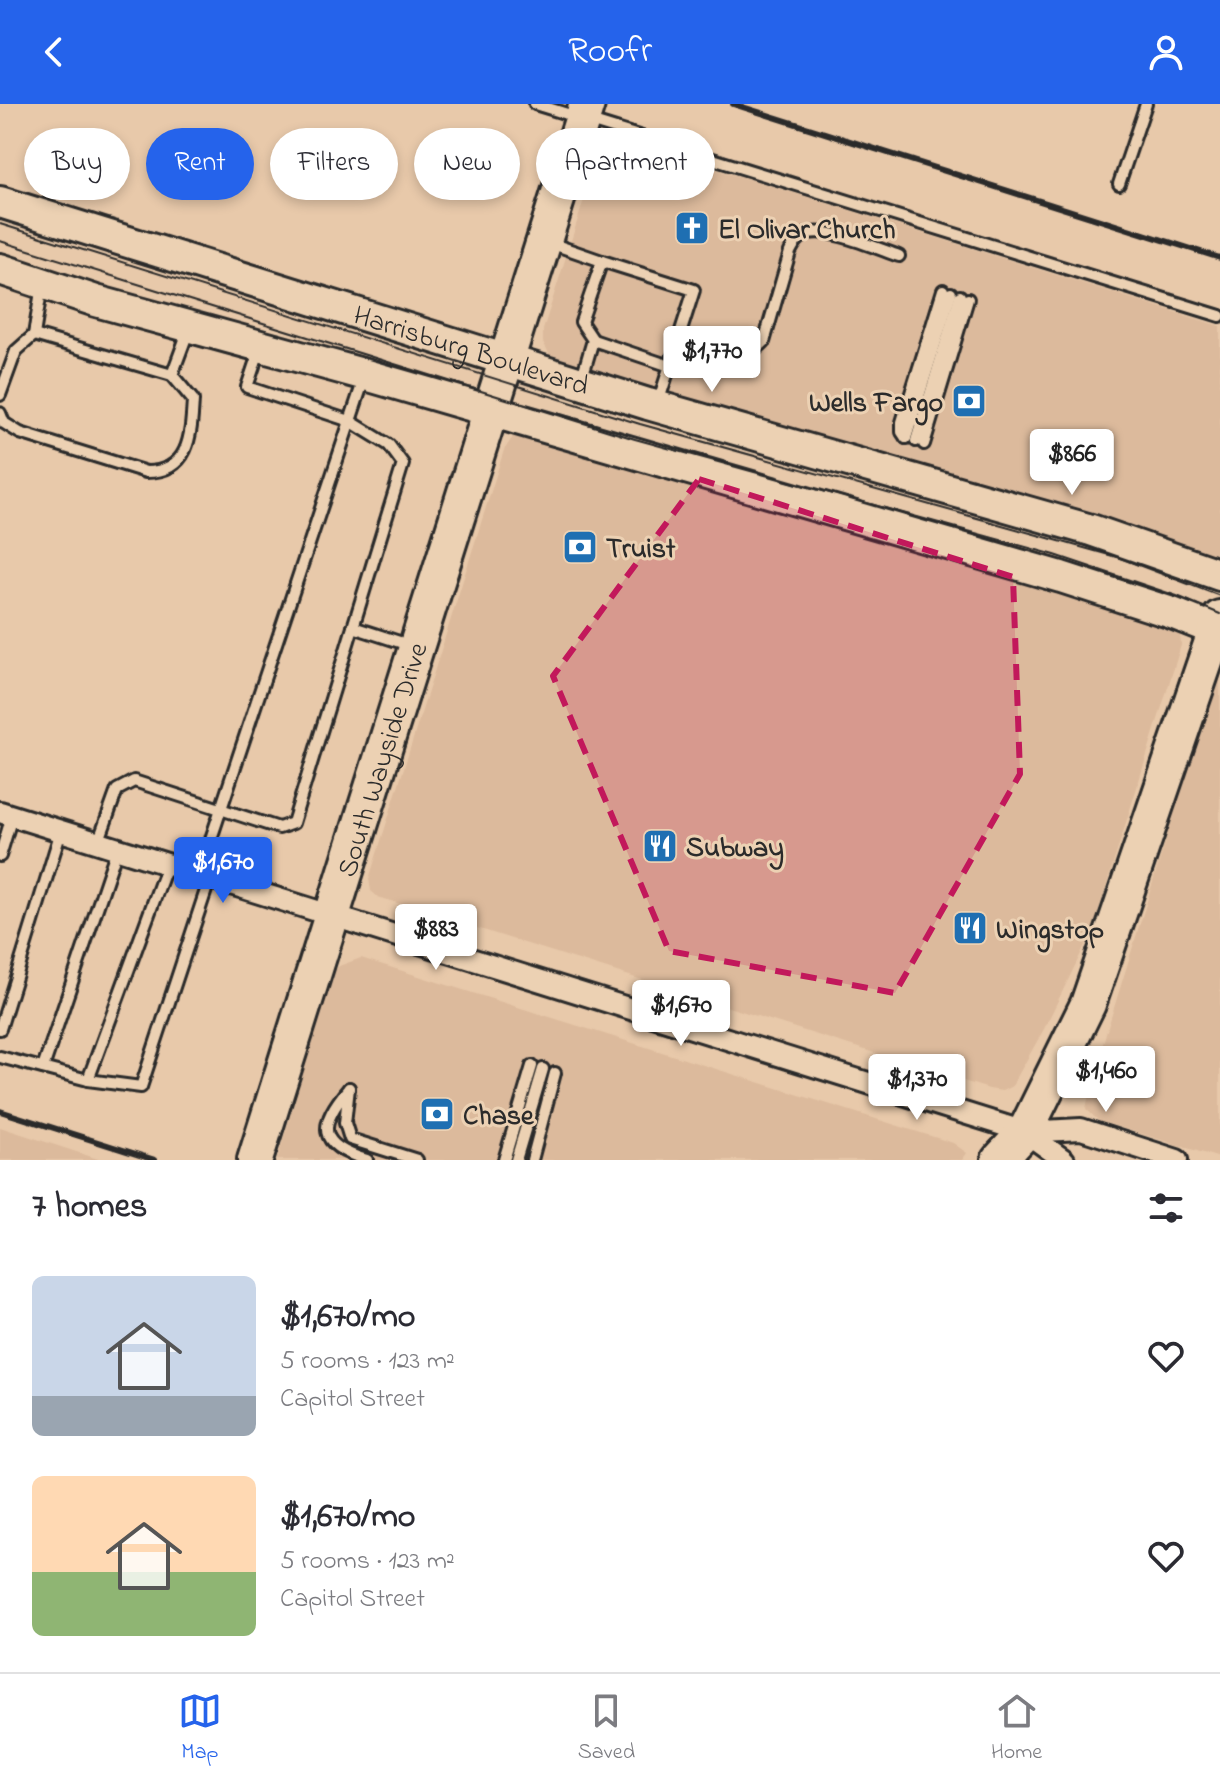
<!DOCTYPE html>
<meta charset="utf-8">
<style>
:root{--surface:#fff;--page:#f2f2f3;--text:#2b2b33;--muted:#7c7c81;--line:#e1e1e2;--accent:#2563eb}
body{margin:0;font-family:"Indie Flower",sans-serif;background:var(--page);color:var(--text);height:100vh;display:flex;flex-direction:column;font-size:30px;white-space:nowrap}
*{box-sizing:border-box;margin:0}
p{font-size:26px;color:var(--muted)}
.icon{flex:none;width:44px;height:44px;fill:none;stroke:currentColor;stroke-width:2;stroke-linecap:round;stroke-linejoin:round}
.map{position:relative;height:1056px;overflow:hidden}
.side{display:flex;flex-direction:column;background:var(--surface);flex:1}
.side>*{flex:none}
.hud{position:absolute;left:24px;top:24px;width:800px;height:72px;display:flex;gap:16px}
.price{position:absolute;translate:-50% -68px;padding:0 18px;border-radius:8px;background:#fff;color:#222;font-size:26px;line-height:52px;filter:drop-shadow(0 2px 4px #0008)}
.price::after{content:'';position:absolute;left:50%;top:48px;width:24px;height:18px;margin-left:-12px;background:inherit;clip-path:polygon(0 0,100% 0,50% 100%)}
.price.on{background:var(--accent);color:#fff}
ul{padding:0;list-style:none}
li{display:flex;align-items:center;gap:24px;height:200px;padding:0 32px}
li span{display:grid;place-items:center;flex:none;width:224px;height:160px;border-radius:12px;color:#555}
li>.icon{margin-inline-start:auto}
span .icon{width:96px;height:96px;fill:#fffc;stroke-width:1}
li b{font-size:34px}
h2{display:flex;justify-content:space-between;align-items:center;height:96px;padding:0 32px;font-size:34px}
.chip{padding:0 28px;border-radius:36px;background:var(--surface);box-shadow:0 4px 12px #0003;font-size:28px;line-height:72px}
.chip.on{background:var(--accent);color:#fff}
header{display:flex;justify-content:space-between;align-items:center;height:104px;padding:0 32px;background:var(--accent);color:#fff;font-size:36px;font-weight:600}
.tabs{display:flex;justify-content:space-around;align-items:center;height:112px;border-top:2px solid var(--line);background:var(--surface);font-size:22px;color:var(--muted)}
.tabs a{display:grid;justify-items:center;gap:4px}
.tabs .on{color:var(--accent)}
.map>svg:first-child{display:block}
.built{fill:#dcba9c}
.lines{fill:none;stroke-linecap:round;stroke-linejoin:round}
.lane-casing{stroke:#2b2b2b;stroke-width:16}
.street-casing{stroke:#2b2b2b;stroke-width:26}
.secondary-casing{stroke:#2b2b2b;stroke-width:36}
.primary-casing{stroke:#2b2b2b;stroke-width:40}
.lane{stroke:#ecd1b3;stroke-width:10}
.street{stroke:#ecd1b3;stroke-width:20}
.secondary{stroke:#ecd1b3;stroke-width:30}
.primary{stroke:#ecd1b3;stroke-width:34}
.tram{stroke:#2b2b2b;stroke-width:2}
.rail{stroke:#2b2b2b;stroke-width:6}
.marked{fill:#c2185b;fill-opacity:0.2;stroke:#c2185b;stroke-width:6;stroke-dasharray:16 10;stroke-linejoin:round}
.labels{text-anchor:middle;stroke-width:6;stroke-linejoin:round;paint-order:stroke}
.poi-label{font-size:28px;font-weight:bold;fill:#2b2b2b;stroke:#ecd1b3;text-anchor:start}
.street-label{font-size:28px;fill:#2b2b2b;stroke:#ecd1b3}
</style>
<header><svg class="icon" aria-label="back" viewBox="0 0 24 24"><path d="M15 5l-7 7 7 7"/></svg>Roofr<svg class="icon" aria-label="person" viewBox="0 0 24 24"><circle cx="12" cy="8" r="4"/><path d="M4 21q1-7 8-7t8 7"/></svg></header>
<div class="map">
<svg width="1220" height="1056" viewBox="0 0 1220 1056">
<rect width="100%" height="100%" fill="#e8c9aa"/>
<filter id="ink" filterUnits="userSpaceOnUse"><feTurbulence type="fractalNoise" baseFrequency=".0125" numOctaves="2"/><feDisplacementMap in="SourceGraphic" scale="16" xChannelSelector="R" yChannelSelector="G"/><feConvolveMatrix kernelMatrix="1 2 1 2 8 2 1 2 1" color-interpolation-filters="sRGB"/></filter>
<g filter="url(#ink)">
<!-- built -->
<g class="built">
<polygon points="611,35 762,79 1220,222 1220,448 1217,453 1210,457 553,257 543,238 543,226 599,48 602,40"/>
<polygon points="535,325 1156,517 1172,524 1180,531 1181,541 1093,825 1044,925 1012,982 1002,987 989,985 378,793 371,787 369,775 504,346 515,330 523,326"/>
<polygon points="1220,569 1220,1054 1099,1017 1086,1005 1092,975 1210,593"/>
<polygon points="361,854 953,1039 967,1049 962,1056 277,1056 333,869 339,862"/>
<polygon points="0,1023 101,1056 0,1056"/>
</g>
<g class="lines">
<!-- lane casing -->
<g class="lane-casing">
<g id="lane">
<polyline points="535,0 1220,212"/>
<polyline points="1119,80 1146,0"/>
<polyline points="550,139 602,157 581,218 593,236 581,277"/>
<polyline points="602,157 694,186 658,299"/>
<polyline points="42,181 34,231 172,271 189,225"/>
<polyline points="593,236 670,262"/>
<path d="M746,255L764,238L790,148C794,140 798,134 807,130C826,122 878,145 899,152"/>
<polyline points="0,291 16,247 34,231"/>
<path d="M0,309L4,319L20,329L146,368C190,368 191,331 193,296L172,271"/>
<polyline points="906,334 902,328 902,318 943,186"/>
<polyline points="906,334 951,189"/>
<polyline points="916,337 960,192"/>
<polyline points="924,340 968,195"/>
<polyline points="353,523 412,542"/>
<polyline points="98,739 117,686 134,677 279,724 293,719 403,360 389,341 350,317 247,283 259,247"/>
<polyline points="0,752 12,712"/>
<polyline points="199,771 364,275"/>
<polyline points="0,925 61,727"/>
<polyline points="0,953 88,976 141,983 210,774"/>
<polyline points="43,964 117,745"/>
<polyline points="88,976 167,761"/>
<polyline points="349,984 345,1019 350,1035 417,1056"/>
<path d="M349,984C318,1021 316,1041 367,1056"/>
<polyline points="504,1056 532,962"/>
<polyline points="516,1056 543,965"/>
<polyline points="532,1056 555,969"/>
</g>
</g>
<!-- street casing -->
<g class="street-casing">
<g id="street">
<polyline points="0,708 1025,1028 1064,1056"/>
<polyline points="1025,1028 1081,1025 1177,1056"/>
</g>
</g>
<!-- secondary casing -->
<g class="secondary-casing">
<g id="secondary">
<path id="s1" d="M0,98L648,300L1091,426L1220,471"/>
<polyline points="0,165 96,197 366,271 1061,473 1172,509 1220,528"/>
</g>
</g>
<!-- primary casing -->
<g class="primary-casing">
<g id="primary">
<path id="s2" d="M255,1056L587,0"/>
<polyline points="999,1056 1025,1028 1088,900 1220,514"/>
</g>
</g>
<!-- lane -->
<use href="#lane" class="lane"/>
<!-- street -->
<use href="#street" class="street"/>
<!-- secondary -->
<use href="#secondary" class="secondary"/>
<!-- primary -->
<use href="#primary" class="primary"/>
<!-- tram -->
<g class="tram">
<polyline points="0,120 640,320 1120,454 1220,492"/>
<polyline points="0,137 635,335 1055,451 1177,492 1220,510"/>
</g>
<!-- rail -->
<g class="rail">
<polyline points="733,0 1220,154"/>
<polyline points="0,1007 155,1056"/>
</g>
</g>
</g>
<!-- marked area -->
<path class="marked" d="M699,375L1013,473L1020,670L895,889L669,847L553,572Z"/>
<!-- icons -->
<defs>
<g id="church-square" transform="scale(1.8)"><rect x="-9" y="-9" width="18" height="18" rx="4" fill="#1f6fb2" stroke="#ecd1b3"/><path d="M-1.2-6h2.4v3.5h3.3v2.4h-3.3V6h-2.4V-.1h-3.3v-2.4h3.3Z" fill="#fff"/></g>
<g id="bank-square" transform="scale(1.8)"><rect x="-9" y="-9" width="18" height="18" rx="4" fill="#1f6fb2" stroke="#ecd1b3"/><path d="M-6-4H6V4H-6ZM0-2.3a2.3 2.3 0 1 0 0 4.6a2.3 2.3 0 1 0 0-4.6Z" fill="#fff"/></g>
<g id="restaurant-square" transform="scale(1.8)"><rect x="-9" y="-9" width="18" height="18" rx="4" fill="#1f6fb2" stroke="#ecd1b3"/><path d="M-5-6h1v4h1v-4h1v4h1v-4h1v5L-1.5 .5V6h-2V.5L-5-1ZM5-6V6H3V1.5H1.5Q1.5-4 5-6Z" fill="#fff"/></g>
</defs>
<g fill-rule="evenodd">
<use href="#church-square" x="692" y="124"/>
<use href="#bank-square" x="969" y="297"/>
<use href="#bank-square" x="580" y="443"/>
<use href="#restaurant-square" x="660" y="742"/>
<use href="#restaurant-square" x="970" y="824"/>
<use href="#bank-square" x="437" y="1010"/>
</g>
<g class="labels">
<!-- poi labels -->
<g class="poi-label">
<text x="718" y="134">El Olivar Church</text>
<text x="943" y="307" text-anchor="end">Wells Fargo</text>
<text x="606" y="453">Truist</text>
<text x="686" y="752">Subway</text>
<text x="996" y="834">Wingstop</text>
<text x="463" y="1020">Chase</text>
</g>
<!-- street labels -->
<g class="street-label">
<text dy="10" stroke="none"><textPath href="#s1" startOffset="494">Harrisburg Boulevard</textPath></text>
<text dy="10" stroke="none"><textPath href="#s2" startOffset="420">South Wayside Drive</textPath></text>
</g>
</g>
</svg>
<b class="price" style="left:712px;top:290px">$1,770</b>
<b class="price" style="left:1072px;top:393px">$866</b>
<b class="price on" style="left:223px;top:801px">$1,670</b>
<b class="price" style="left:436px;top:868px">$883</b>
<b class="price" style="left:681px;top:944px">$1,670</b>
<b class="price" style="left:1106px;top:1010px">$1,460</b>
<b class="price" style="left:917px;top:1018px">$1,370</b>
<div class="hud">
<a class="chip">Buy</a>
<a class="chip on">Rent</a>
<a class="chip">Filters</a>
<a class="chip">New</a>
<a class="chip">Apartment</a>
</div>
</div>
<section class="side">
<h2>7 homes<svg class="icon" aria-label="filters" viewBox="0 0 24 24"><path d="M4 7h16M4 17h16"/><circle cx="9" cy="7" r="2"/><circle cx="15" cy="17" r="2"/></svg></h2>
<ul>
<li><span style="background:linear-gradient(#c9d6e8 75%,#9aa5b1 0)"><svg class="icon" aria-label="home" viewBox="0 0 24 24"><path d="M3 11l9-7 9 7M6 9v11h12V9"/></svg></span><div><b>$1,670/mo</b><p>5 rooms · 123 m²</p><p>Capitol Street</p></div><svg class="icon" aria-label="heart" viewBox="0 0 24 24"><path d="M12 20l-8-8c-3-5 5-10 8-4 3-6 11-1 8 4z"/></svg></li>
<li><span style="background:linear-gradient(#ffd9b3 60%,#8fb573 0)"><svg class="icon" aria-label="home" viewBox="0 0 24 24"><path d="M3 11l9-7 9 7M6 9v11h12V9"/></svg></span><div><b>$1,670/mo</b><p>5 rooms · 123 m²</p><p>Capitol Street</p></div><svg class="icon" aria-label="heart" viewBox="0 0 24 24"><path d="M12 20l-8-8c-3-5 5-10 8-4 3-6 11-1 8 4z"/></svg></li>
</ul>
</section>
<nav class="tabs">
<a class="on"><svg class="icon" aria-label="map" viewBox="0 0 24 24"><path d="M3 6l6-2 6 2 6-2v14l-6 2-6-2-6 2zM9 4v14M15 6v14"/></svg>Map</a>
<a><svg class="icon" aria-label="saved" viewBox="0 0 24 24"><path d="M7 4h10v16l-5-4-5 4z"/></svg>Saved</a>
<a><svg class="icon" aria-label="home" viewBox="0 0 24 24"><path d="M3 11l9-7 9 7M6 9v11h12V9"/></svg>Home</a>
</nav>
